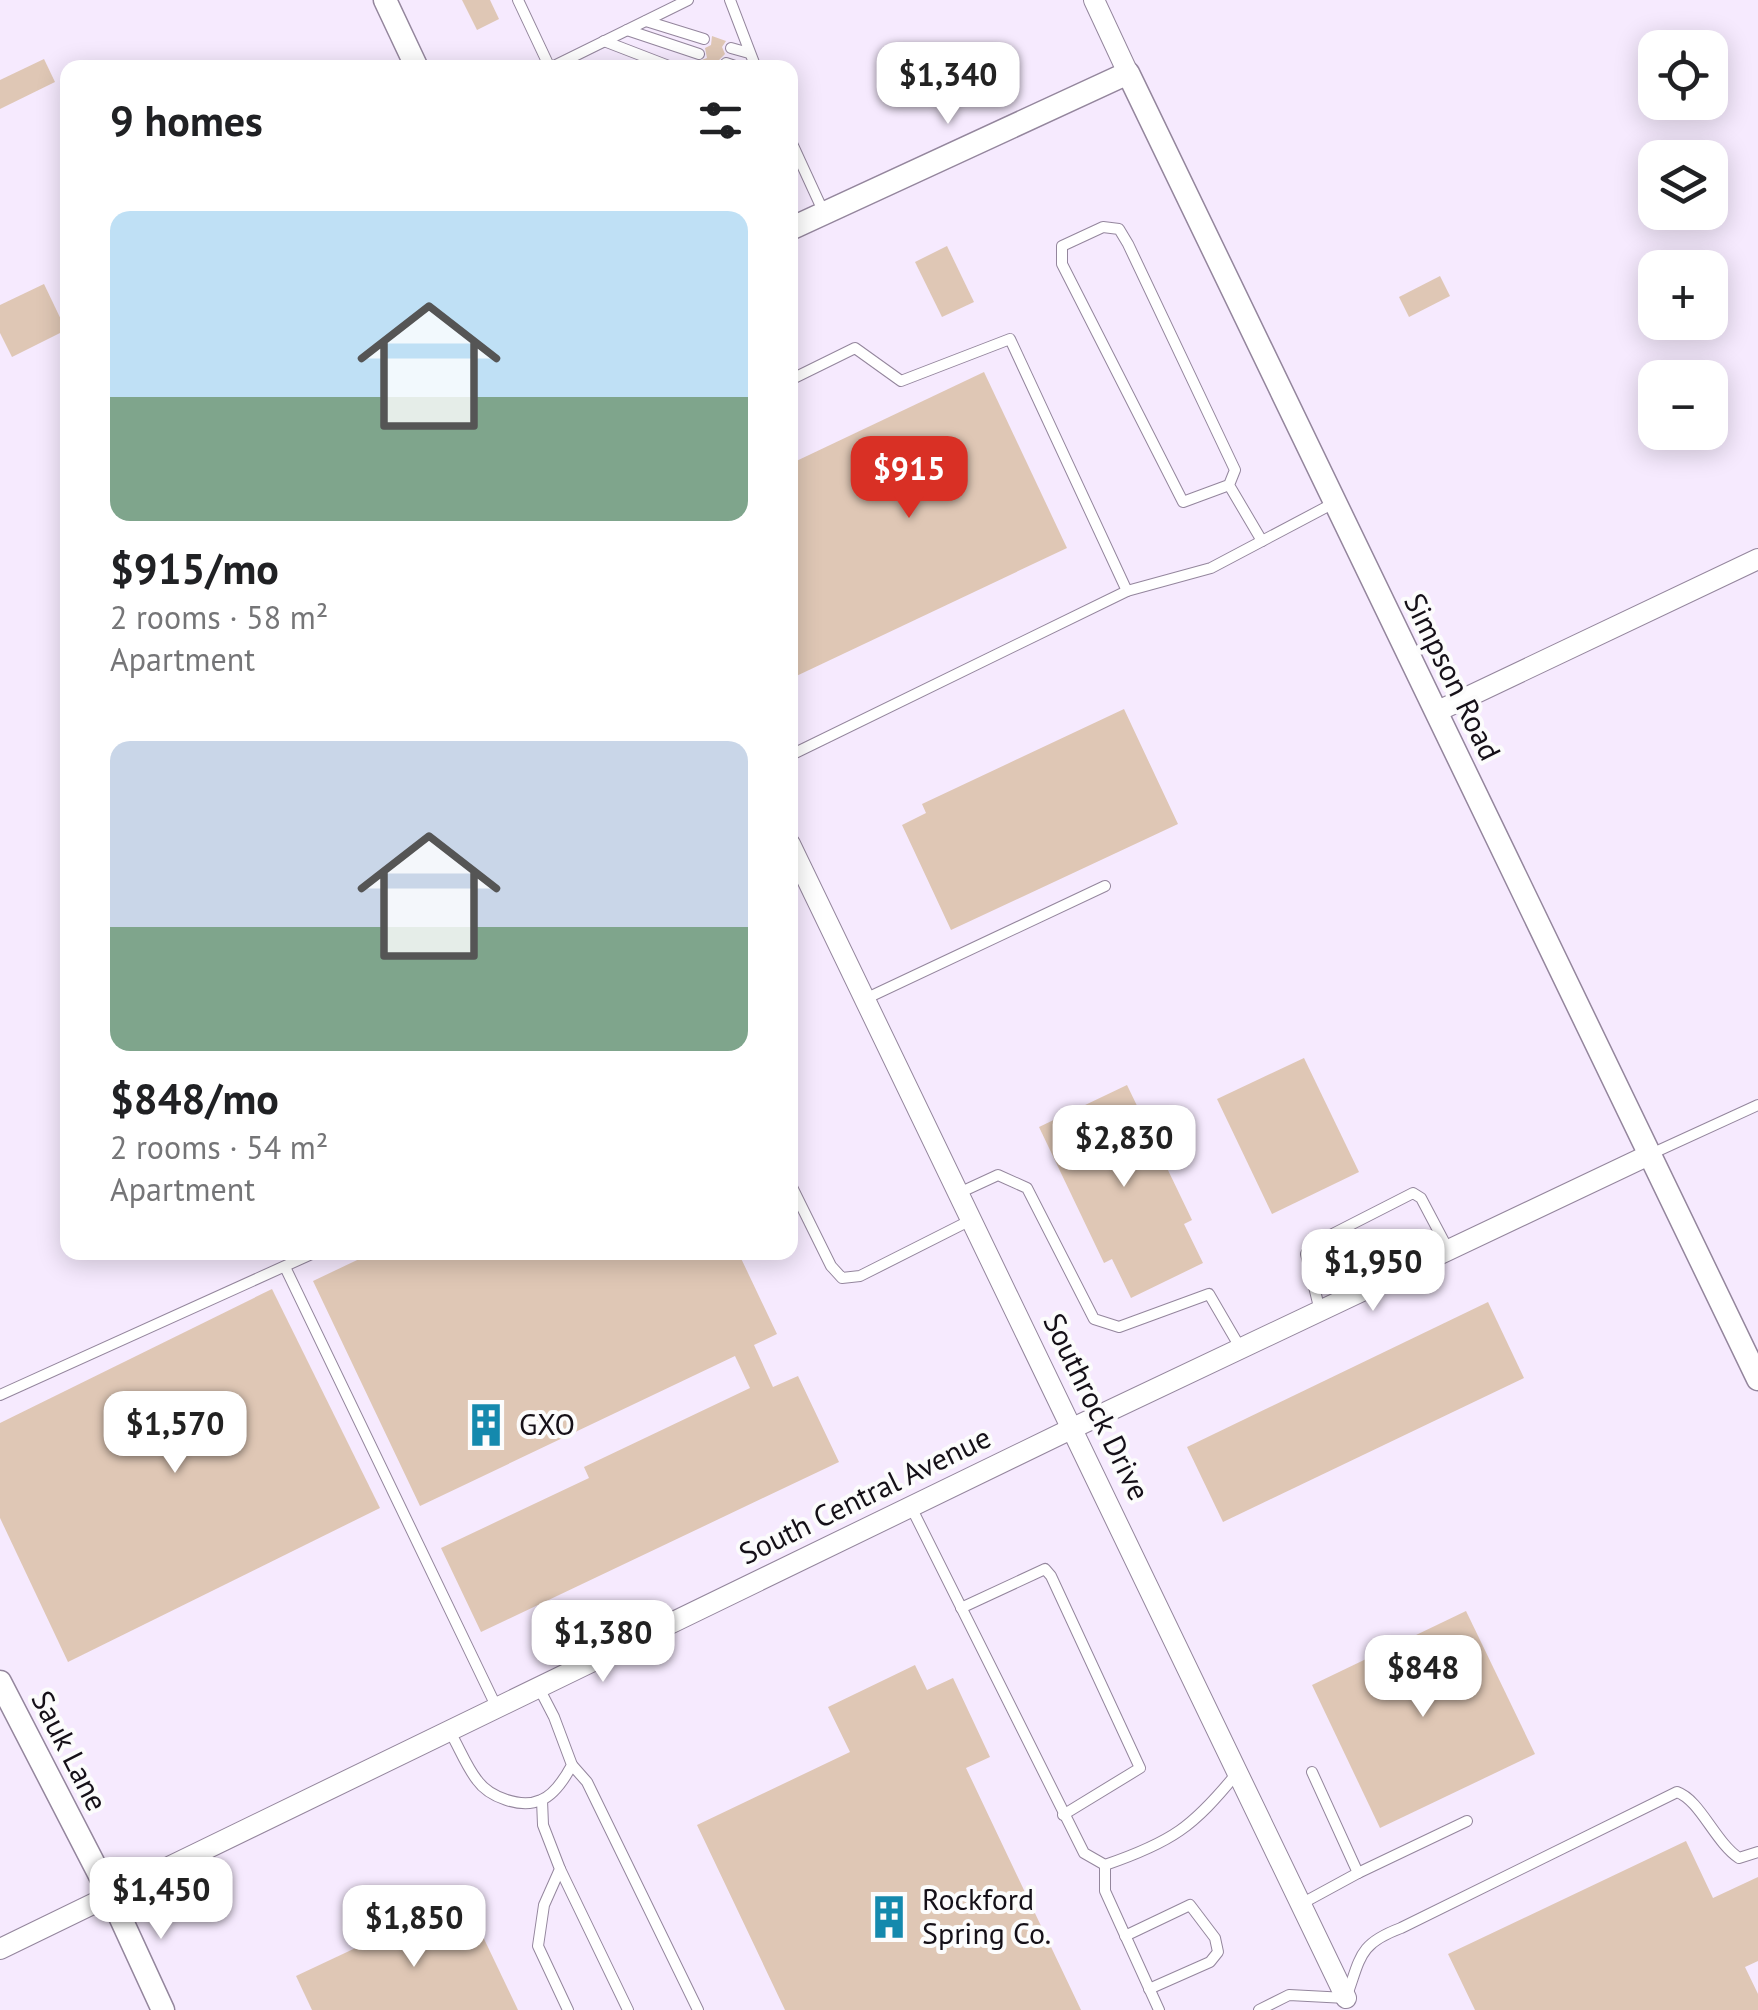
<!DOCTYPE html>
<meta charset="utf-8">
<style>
:root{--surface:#fff;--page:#f6f6f6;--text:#202124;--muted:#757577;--accent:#d93025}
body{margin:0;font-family:"PT Sans",sans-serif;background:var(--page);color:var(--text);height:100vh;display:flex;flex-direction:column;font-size:38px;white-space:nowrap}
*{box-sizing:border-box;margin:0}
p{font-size:32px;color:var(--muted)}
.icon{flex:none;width:55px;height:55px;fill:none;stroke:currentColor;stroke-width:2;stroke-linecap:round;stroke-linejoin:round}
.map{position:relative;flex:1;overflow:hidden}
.sheet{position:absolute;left:60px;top:60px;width:738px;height:1200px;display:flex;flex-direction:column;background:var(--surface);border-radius:20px;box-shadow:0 5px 25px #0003}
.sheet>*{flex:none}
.buttons{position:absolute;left:1638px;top:30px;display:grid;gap:20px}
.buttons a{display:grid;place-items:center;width:90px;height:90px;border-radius:20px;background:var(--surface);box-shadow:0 5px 25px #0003;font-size:50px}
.price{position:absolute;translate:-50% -85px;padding:0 22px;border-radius:20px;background:#fff;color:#222;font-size:32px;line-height:65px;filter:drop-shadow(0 2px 5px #0008)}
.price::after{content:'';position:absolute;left:50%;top:60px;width:30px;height:22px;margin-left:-15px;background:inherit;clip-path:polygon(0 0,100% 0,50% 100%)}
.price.active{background:var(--accent);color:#fff}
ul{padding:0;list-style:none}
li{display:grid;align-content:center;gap:20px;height:530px;padding:0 50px}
li span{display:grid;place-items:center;height:310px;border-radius:20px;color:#555}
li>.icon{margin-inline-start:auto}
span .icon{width:180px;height:180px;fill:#fffc;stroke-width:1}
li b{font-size:42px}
h2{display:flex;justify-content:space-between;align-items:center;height:120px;padding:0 50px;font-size:42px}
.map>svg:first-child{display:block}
.building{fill:#dfc7b5}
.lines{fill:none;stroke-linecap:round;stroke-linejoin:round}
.service-casing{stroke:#94869d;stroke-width:12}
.minor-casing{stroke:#94869d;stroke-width:22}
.tertiary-casing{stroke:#94869d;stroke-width:25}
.service{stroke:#fff;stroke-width:10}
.minor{stroke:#fff;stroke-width:20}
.tertiary{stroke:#fff;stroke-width:22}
.labels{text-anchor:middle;stroke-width:8;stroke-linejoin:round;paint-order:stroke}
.street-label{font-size:30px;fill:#151018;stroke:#fcfcfc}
.poi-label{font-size:30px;fill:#151018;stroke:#fcfcfc;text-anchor:start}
</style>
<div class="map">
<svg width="1758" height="2010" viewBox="0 0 1758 2010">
<rect width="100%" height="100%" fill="#f6eafe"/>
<!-- building -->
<g class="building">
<polygon points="462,0 490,0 499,19 477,30"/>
<polygon points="712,36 726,41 722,47 725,54 718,61 719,68 695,68 696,62 707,58 705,48 711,45"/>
<polygon points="44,59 55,82 0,109 0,80"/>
<polygon points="947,246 974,302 942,317 915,262"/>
<polygon points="1440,276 1450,296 1409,317 1399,297"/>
<polygon points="44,284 66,330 12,357 0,333 0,305"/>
<polygon points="984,372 1067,548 790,679 790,464"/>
<polygon points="1124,709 1178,824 951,930 902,825 926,813 922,804"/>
<polygon points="1304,1058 1359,1172 1272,1214 1217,1099"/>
<polygon points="1127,1085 1192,1220 1184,1224 1203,1263 1131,1298 1112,1259 1104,1263 1039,1127"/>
<polygon points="374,1252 738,1252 777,1334 754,1345 773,1387 798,1376 839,1462 481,1632 441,1548 589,1478 584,1467 750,1388 735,1356 420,1506 313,1281"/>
<polygon points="272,1289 380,1508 68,1662 0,1518 0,1423"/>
<polygon points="1488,1302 1524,1378 1223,1522 1187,1447"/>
<polygon points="1466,1611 1535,1754 1380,1828 1312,1685"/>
<polygon points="915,1665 927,1690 953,1678 990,1757 966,1768 1081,2010 785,2010 697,1825 850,1752 828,1707"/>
<polygon points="1686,1841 1713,1898 1758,1877 1758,1961 1745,1967 1758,1994 1758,2010 1475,2010 1448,1954"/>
<polygon points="464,1897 518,2010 312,2010 296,1976"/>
</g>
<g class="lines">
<!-- service casing -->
<g class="service-casing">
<g id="service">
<polyline points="518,0 550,68"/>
<polyline points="730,0 756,68"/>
<polyline points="646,21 704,39"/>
<polyline points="627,30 699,54"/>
<polyline points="604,41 674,68"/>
<polyline points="731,48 749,53"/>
<polyline points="726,63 741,68"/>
<polyline points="550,68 688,0"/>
<polyline points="790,139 824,213"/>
<polyline points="790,380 855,348 901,381 1010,339 1127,591"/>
<polyline points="1229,485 1235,470 1128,244 1119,229 1103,227 1062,246 1062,264 1183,502 1229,485 1262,541"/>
<polyline points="790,744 795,753 1127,591 1211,568 1334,503"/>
<polyline points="865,999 1105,886"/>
<polyline points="1651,1154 1758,1105"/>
<polyline points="790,1183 831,1266 842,1278 860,1276 971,1220"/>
<polyline points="959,1193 998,1175 1027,1188 1094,1319 1119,1327 1209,1294 1241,1349"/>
<polyline points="285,1267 497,1708"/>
<polyline points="1320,1311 1306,1254 1311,1245 1413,1193 1421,1198 1449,1251"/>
<polyline points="0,1395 316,1252"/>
<path d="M911,1507L1084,1853L1105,1865C1172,1842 1193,1827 1237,1773"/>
<polyline points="961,1608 1045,1569 1051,1576 1140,1768 1063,1815"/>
<path d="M450,1732C459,1747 466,1766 477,1780C489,1797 521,1809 541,1800C554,1795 565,1778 572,1765L554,1717L539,1688"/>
<polyline points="572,1765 587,1782 698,2010"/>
<polyline points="542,1800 543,1825 560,1869 544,1905 538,1946 568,2010"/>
<polyline points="1105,1865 1105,1891 1159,2010"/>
<polyline points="560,1869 628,2010"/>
<polyline points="1358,1873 1467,1821"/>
<polyline points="1301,1904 1358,1873 1312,1772"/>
<polyline points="1125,1936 1190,1905 1215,1938 1218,1952 1210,1962 1149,1989"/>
<path d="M1259,2010L1289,1995L1346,1998C1361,1957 1358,1944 1401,1928L1677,1792C1700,1800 1715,1842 1739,1858L1758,1852"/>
</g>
</g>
<!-- minor casing -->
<g class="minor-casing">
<g id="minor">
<polyline points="1094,0 1128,73"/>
<polyline points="1436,712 1758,559"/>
<polyline points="790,844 1346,1998"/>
<polyline points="0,1949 1073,1428 1651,1154"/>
</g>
</g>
<!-- tertiary casing -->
<g class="tertiary-casing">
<g id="tertiary">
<polyline points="385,0 417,68"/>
<polyline points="790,229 1128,73 1758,1379"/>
<polyline points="0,1682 111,1897 163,2010"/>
</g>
</g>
<!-- service -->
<use href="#service" class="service"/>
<!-- minor -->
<use href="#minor" class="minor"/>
<!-- tertiary -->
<use href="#tertiary" class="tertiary"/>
</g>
<!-- icons -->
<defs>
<g id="building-bare" transform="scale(3.45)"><path d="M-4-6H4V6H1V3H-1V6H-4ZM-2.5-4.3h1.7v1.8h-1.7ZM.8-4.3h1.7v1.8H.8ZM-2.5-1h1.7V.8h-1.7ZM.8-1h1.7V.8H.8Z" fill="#1489ad" stroke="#fcfcfc" stroke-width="2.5" paint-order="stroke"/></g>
</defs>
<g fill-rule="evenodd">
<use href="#building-bare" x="486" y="1425"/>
<use href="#building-bare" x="889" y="1917"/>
</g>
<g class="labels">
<!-- street labels -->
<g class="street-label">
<text transform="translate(1452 677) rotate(64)" y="10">Simpson Road</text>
<text transform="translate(1096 1407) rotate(64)" y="10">Southrock Drive</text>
<text transform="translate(865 1496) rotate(-26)" y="10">South Central Avenue</text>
<text transform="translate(69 1751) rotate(63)" y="10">Sauk Lane</text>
</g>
<!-- poi labels -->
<g class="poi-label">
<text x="519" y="1435">GXO</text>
<text x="922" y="1910">Rockford<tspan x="922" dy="34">Spring Co.</tspan></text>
</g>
</g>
</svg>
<div class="buttons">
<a><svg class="icon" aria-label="locate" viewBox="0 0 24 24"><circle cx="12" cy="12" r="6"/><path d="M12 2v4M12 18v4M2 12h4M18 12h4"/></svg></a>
<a><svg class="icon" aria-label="layers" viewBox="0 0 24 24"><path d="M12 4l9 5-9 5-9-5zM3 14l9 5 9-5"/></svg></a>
<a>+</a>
<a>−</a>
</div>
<b class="price" style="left:948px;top:127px">$1,340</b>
<b class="price active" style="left:909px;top:521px">$915</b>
<b class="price" style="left:1124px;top:1190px">$2,830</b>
<b class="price" style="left:1373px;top:1314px">$1,950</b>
<b class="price" style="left:175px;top:1476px">$1,570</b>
<b class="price" style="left:603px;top:1685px">$1,380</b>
<b class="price" style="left:1423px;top:1720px">$848</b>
<b class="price" style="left:161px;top:1942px">$1,450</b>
<b class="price" style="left:414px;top:1970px">$1,850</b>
<section class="sheet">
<h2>9 homes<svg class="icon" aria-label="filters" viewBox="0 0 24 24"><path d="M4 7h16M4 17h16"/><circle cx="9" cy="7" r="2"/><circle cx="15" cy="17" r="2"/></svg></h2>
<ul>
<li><span style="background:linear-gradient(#bfe0f5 60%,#7fa58c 0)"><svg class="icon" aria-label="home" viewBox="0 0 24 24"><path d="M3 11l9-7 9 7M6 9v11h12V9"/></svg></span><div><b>$915/mo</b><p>2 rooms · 58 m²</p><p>Apartment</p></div></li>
<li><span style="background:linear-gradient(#c9d6e8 60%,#7fa58c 0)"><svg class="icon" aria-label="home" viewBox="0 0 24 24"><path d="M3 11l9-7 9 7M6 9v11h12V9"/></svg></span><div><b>$848/mo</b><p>2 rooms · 54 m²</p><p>Apartment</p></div></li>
</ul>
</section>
</div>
